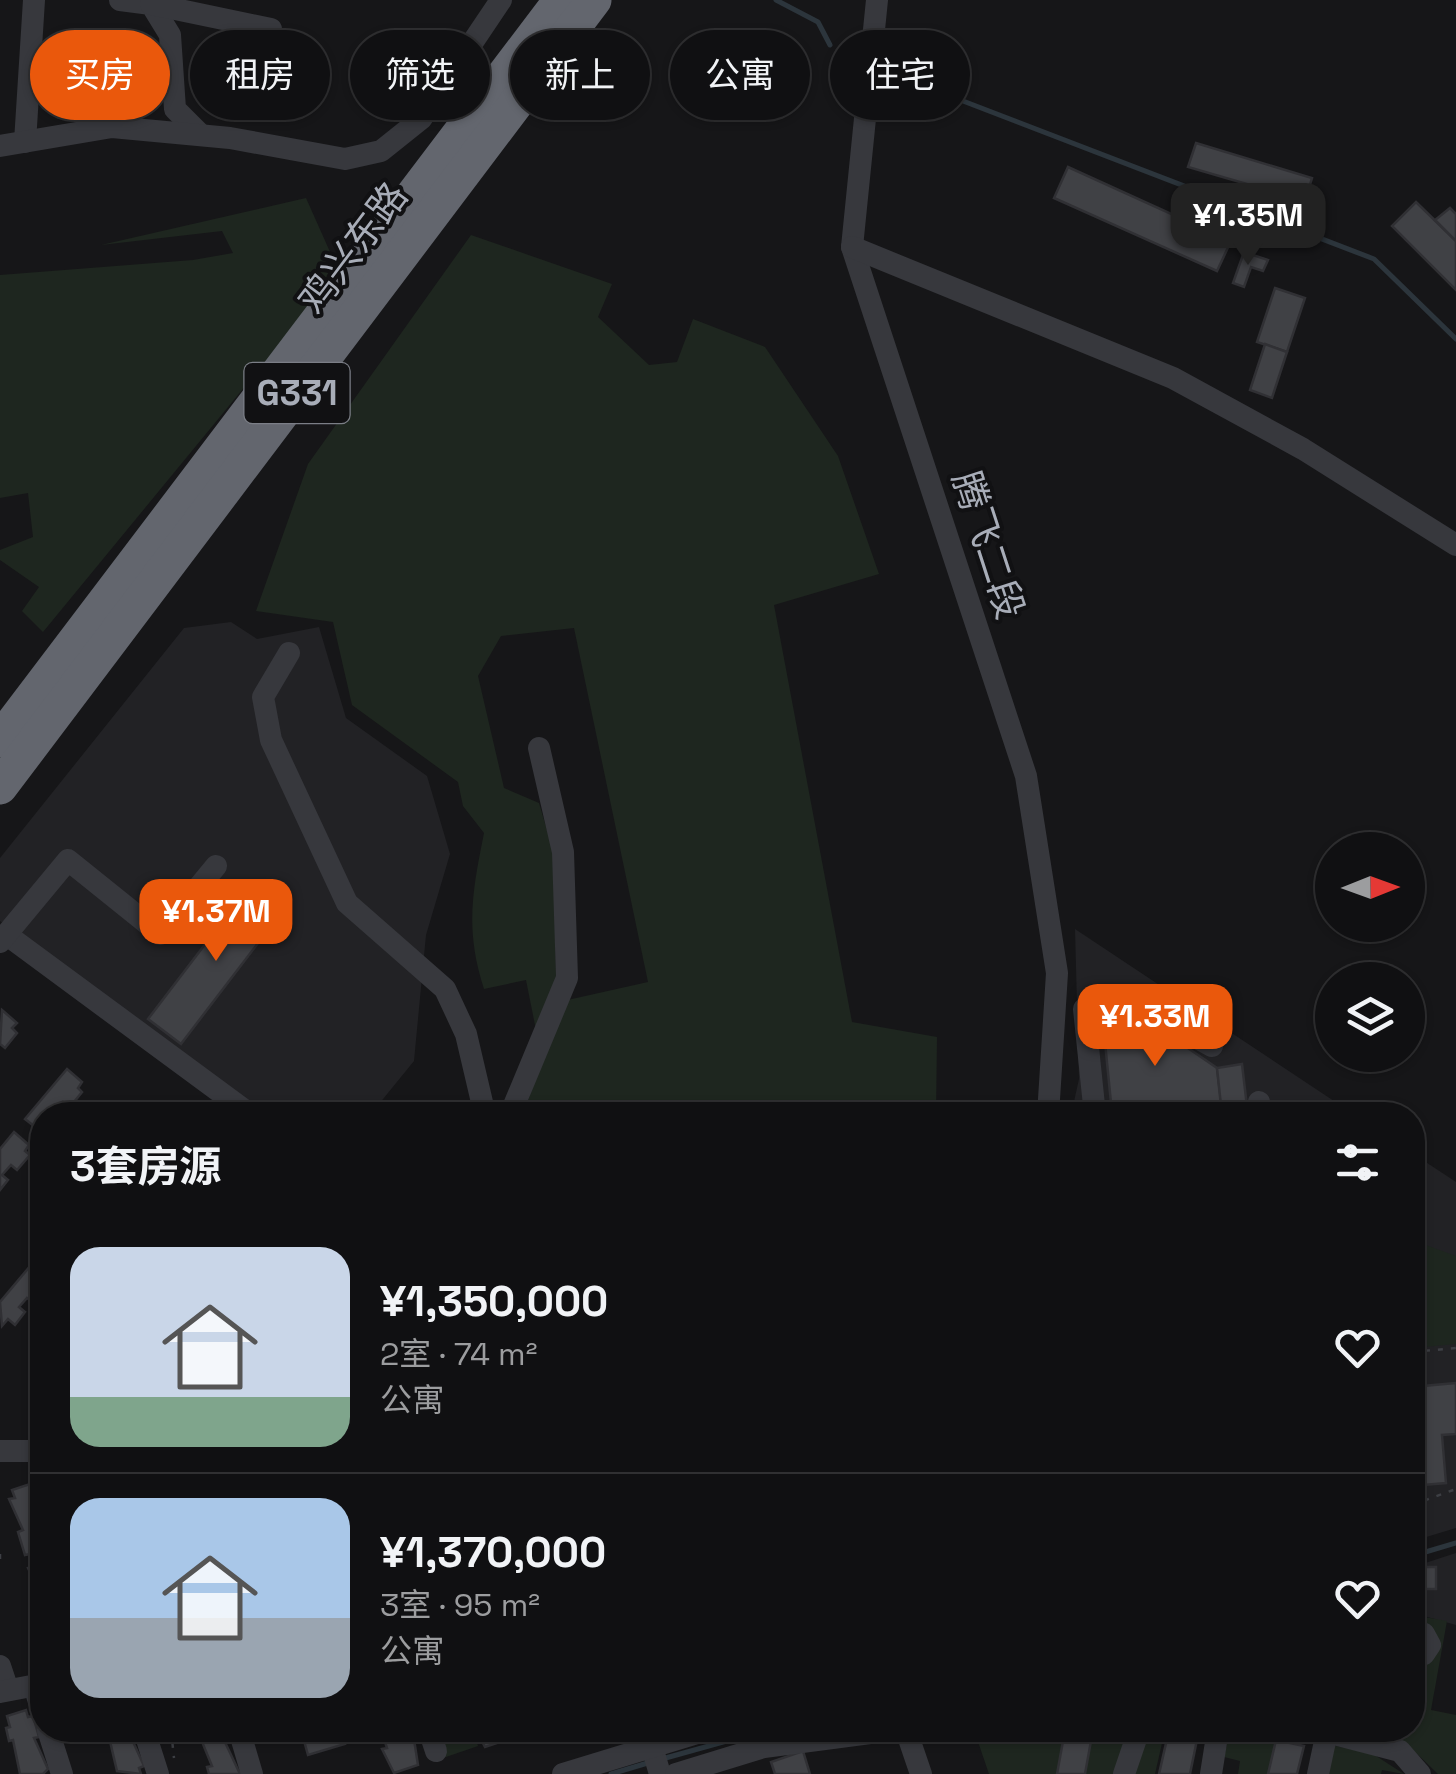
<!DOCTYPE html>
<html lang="zh">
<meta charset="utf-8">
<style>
:root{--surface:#101012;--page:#19191b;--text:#f1f3f6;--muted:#9c9d9f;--line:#303032;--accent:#ea580c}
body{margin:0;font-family:"Space Grotesk","Noto Sans SC",sans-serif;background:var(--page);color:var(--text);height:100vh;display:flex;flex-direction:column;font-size:38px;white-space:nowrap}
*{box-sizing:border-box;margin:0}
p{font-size:32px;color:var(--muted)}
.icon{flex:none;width:55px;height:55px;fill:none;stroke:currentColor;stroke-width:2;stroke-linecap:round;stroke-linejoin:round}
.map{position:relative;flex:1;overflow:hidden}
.drawer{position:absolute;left:30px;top:1102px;width:1395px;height:640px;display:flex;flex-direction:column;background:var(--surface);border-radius:40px;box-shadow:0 2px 8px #0004,0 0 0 2px var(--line)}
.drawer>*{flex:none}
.hud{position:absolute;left:30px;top:30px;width:1398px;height:90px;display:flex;gap:20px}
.needle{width:65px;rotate:89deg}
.fabs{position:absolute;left:1315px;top:832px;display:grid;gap:20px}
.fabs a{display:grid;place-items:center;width:110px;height:110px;border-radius:50%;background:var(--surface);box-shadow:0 2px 8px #0004,0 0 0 2px var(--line);font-size:50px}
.price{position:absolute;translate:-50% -85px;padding:0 22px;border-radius:20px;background:var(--accent);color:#fff;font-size:32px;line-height:65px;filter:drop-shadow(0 2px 5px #0008)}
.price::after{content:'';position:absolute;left:50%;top:60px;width:30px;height:22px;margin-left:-15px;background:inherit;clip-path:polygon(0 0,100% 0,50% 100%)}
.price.current{background:#222;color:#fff}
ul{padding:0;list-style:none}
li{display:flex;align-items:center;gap:30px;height:250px;padding:0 40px}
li+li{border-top:2px solid var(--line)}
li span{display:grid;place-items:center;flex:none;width:280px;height:200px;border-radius:30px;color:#555}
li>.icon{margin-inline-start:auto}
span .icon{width:120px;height:120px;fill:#fffc;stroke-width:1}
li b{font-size:42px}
h2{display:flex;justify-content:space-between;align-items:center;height:120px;padding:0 40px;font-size:42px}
.chip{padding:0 35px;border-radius:45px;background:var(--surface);box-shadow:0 2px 8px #0004,0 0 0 2px var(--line);font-size:35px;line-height:90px}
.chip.current{background:var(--accent);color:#fff}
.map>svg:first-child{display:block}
.built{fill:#222225}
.green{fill:#1e261f}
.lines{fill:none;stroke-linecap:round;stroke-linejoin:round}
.stream{stroke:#2c353c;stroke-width:5}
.building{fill:#404145;stroke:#303034;stroke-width:2.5}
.path{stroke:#3d3f44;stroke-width:2.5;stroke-dasharray:5 8;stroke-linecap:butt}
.minor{stroke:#37383d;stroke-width:22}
.highway{stroke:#63666e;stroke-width:35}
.labels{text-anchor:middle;stroke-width:8;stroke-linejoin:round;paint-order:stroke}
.shield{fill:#111113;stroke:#7b7e86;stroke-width:2.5}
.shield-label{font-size:35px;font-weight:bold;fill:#a8adb8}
.street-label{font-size:38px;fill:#a8adb8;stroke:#111113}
</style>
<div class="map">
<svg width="1456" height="1774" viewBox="0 0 1456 1774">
<rect width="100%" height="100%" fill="#161618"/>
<!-- built -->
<g class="built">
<polygon points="231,622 257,639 319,627 346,718 427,776 450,854 426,935 414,1061 370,1115 268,1115 0,921 0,858 184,628"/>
<polygon points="1075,929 1355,1115 1071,1115 1079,1079"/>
<polygon points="1412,1153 1456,1182 1456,1528 1413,1541"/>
<polygon points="1456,1553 1456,1625 1413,1613 1412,1594 1423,1591 1419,1565"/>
</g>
<!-- green -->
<g class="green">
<polygon points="306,198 339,272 43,632 22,611 39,587 0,560 0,550 33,537 28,493 0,498 0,275 193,260 233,253 222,231 101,245"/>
<path d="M471,235L612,284L598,317L649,365L677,362L693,319L765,347L838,456L879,574L774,605L852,1022L937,1037L936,1115H523L563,1001L648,982L574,628L501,636L478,676L504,788L539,803L554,854L556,979L536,1030L526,980L484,989C465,930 472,893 484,833L463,806L458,782L352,705L333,622L256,611L308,464Z"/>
<polygon points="1412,1240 1456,1256 1456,1344 1413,1348"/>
<polygon points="1413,1615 1447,1621 1431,1710 1456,1715 1456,1774 1438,1774 1407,1744 1366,1730 1412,1730"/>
<polygon points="434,1730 473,1730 478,1746 443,1758"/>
<polygon points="974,1730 1165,1730 1155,1774 989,1774"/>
<polygon points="1230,1730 1266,1730 1303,1737 1301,1746 1276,1740 1268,1774 1238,1774 1240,1761 1224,1757"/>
<polygon points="1332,1745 1373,1754 1404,1774 1382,1770 1381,1774 1327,1774"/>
</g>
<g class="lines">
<!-- stream -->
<g class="stream">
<polyline points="776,0 818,22 830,45"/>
<polyline points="898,64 963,101 1374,259 1456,339"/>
<polyline points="1412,1556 1456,1543"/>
<polyline points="662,1759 766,1730"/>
<polyline points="611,1774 651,1762"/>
</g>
</g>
<!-- building -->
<g class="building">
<polygon points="1196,143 1312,178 1305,201 1188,167"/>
<polygon points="1068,167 1231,241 1217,271 1054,198"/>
<polygon points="1416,202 1456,241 1456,290 1392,226"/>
<polygon points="1450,208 1456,214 1456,241 1435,220"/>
<polygon points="1244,252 1268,260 1263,271 1251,267 1244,287 1233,283"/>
<polygon points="1275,288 1305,298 1287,352 1257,342"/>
<polygon points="1265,344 1287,352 1272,398 1250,390"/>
<polygon points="251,884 284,909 181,1044 148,1019"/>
<polygon points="2,1010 17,1023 12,1028 17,1033 5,1048 0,1044"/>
<polygon points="1144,1018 1217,1068 1221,1101 1112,1113 1103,1022"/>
<polygon points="1242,1064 1248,1115 1222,1115 1217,1068"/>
<polygon points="67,1069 82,1082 78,1088 82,1092 70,1107 63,1102 55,1112 59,1115 42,1115 39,1130 25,1119"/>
<polygon points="1142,1110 1143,1115 1112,1115 1112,1113"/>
<polygon points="14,1132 29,1145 25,1151 30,1155 17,1170 11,1165 2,1175 8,1180 0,1190 0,1149"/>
<polygon points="31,1265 42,1275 42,1292 34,1303 27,1298 19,1307 25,1312 15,1325 8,1319 2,1326 0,1302"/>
<polygon points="1456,1383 1456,1434 1442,1435 1446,1483 1412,1486 1412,1387"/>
<polygon points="30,1484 40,1505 42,1526 42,1616 38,1600 42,1599 28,1568 34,1566 30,1554 25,1555 18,1532 23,1530 9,1499 15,1498 12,1490"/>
<rect x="1421" y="1567" width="15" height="22"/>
<polygon points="26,1710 28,1717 33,1716 39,1737 34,1738 48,1769 43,1774 20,1774 13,1740 9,1741 6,1728 10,1727 7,1716"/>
<polygon points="103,1730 134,1730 130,1735 144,1766 139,1768 141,1774 117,1771 109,1737 105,1738"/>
<polygon points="227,1730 229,1738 224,1740 240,1774 209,1774 207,1767 212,1766 198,1732"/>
<polygon points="301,1730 341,1730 345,1744 308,1755"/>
<polygon points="381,1730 413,1733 418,1765 394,1773 382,1749 387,1748"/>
<polygon points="476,1730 511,1730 512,1731 507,1733 509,1739 485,1747"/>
<polygon points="1065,1730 1093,1730 1085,1774 1057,1774"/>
<polygon points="1169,1730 1199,1730 1190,1774 1159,1774"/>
<polygon points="1276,1740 1304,1746 1297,1774 1268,1774"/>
<polygon points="803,1751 810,1774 775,1774 771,1762"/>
</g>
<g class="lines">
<!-- path -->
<g class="path">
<polyline points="1412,1352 1456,1348"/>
<polyline points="1412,1505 1456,1489"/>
<polyline points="0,1554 0,1562"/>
<polyline points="171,1730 174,1758"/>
</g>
<!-- minor -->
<g class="minor">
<polyline points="120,0 151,4 170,35 175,109 201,135"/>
<polyline points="877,0 852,247 1026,776 1057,973 1048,1115"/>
<polyline points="151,4 271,29"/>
<polyline points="25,142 34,0"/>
<polyline points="0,146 112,127 230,138 345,159 381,151 421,119 501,0"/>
<polyline points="852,247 1173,378 1303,449 1456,545"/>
<polyline points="289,653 263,697 271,740 347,903 445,989 466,1034 485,1115"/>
<polyline points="7,935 251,1115"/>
<polyline points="0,942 68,860 160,934 216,866"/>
<polyline points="1259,1102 1260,1115"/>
<polyline points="510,1115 567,978 563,852 539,748"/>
<polyline points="1095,1115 1084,1009 1136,1004 1212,1046"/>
<polyline points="0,1451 42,1451"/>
<polyline points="1412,1636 1424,1634 1430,1645 1424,1654 1412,1652"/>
<polyline points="0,1666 8,1690"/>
<polyline points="34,1685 42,1712"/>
<polyline points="0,1692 42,1684"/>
<polyline points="48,1730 62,1774"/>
<polyline points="144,1730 158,1774"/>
<polyline points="239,1730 252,1774"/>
<polyline points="429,1730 436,1751"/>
<polyline points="647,1730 660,1774"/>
<polyline points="906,1730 921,1774"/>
<polyline points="1319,1730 1400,1751 1420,1774"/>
<polyline points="563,1774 707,1730"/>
<polyline points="676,1774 764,1747 893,1730"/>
<polyline points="1124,1774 1139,1730"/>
<polyline points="1211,1774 1218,1730"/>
<polyline points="1318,1774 1327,1732"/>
</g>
<!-- highway -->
<g class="highway">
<polyline points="0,740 561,0"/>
<polyline points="0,787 594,0"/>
</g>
</g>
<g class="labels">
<!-- shield labels -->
<rect class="shield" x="244.5" y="363" width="105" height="60" rx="8"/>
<g class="shield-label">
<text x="297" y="405">G331</text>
</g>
<!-- street labels -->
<g class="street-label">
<text transform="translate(353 248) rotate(-53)" y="13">鸡兴东路</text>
<text transform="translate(988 545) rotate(72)" y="13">腾飞二段</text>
</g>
</g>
</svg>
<div class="fabs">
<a><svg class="needle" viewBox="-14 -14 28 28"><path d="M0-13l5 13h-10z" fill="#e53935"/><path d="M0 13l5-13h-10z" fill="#9c9d9f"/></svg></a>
<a><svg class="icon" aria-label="layers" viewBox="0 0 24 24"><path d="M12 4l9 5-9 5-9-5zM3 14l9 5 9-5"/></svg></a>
</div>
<b class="price current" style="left:1248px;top:268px">¥1.35M</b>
<b class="price" style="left:216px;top:964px">¥1.37M</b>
<b class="price" style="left:1155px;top:1069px">¥1.33M</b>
<div class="hud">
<a class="chip current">买房</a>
<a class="chip">租房</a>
<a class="chip">筛选</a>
<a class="chip">新上</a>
<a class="chip">公寓</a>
<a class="chip">住宅</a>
</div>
<section class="drawer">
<h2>3套房源<svg class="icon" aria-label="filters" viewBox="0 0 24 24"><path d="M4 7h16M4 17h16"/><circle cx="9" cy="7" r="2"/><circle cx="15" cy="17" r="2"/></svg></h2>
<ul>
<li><span style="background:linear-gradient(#c9d6e8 75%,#7fa58c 0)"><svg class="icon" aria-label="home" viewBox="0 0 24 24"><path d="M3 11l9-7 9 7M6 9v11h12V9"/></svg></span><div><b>¥1,350,000</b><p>2室 · 74 m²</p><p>公寓</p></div><svg class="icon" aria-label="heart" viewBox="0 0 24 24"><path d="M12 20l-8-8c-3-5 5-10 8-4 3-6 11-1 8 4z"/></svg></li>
<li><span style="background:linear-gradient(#a9c7e8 60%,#9aa5b1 0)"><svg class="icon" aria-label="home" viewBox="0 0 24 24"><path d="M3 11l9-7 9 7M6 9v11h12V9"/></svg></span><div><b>¥1,370,000</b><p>3室 · 95 m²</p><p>公寓</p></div><svg class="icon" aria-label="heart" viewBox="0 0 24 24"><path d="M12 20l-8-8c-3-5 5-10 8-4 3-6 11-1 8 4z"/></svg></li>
</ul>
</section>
</div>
